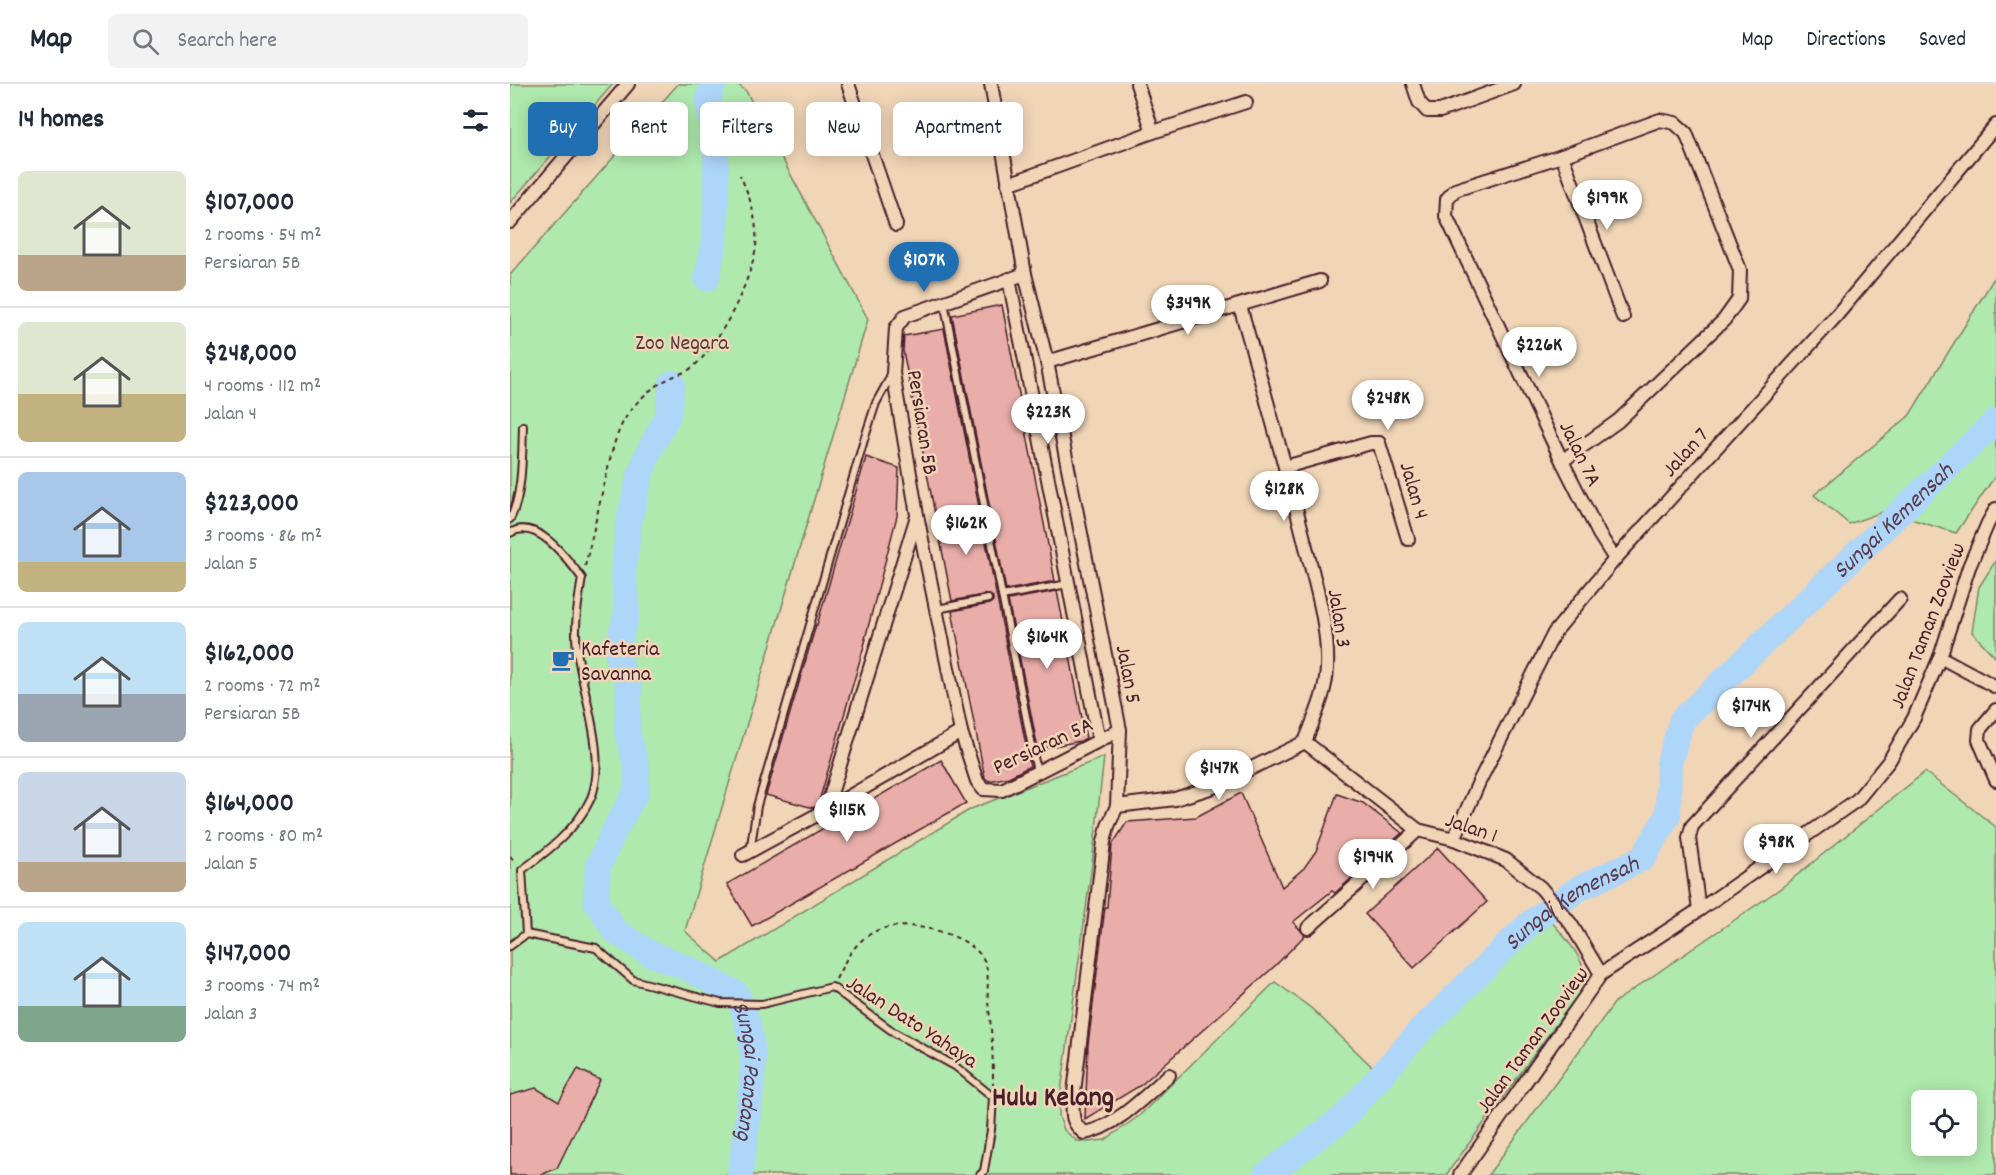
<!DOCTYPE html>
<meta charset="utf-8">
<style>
:root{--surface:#fff;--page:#f2f2f3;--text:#1f2937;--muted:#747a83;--line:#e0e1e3;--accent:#1f6fb2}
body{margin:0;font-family:Dekko,sans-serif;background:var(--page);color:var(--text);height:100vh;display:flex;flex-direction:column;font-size:22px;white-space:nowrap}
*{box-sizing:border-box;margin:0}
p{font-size:20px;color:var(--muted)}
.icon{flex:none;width:33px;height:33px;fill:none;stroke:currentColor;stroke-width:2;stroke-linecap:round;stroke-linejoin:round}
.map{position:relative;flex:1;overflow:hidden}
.panel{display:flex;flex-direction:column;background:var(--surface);width:510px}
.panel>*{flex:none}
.banner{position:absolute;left:18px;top:18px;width:570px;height:54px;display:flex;gap:12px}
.fabs{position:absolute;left:1401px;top:1006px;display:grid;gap:12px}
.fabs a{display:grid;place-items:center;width:66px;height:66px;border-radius:9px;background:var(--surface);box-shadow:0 3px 15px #0003;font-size:30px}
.price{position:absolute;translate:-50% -51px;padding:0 14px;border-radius:21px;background:#fff;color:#222;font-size:20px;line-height:39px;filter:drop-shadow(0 2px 3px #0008)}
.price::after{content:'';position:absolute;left:50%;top:36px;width:18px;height:14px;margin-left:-9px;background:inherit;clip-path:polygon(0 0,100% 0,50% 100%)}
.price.selected{background:var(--accent);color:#fff}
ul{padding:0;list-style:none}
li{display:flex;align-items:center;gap:18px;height:150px;padding:0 18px}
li+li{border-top:2px solid var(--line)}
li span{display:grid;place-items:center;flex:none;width:168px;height:120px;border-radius:9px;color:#555}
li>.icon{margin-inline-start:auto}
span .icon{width:72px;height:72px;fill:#fffc;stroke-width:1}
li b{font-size:26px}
h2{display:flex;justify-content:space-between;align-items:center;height:72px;padding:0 18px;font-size:26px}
.pill{padding:0 21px;border-radius:9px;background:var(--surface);box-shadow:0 3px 15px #0003;font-size:21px;line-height:54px}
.pill.selected{background:var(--accent);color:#fff}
header{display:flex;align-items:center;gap:36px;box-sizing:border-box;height:84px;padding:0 30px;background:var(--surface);border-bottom:2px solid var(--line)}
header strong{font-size:28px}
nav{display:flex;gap:33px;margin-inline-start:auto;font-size:21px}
.search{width:420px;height:54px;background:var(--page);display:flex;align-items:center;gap:15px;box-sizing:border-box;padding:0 21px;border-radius:9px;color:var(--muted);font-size:22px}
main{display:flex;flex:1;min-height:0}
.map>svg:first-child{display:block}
.green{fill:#afe9ad;stroke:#7c846c;stroke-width:1.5;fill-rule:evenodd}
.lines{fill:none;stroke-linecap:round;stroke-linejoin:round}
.river{stroke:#aed6f9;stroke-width:26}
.building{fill:#e9aea9;stroke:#4a1f2b;stroke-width:1.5}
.service-casing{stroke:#4a1f2b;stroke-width:10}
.minor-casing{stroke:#4a1f2b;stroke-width:16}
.path{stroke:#4a1f2b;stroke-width:2;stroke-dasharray:4.5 4.5;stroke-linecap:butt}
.service{stroke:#f0d5b7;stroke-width:6}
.minor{stroke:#f0d5b7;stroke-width:12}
.labels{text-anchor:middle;stroke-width:5;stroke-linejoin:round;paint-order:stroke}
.park-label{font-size:22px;fill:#593d3e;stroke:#f0d5b7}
.street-label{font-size:22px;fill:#4a1f2b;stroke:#f0d5b7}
.poi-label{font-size:22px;fill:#4a1f2b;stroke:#f0d5b7;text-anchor:start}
.water-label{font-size:24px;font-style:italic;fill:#593a4a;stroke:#f0d5b7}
.district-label{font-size:28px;font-weight:bold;fill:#4a1f2b;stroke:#f0d5b7}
</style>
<header>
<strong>Map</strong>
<div class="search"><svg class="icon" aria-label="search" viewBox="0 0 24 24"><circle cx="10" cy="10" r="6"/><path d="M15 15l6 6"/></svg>Search here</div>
<nav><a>Map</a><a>Directions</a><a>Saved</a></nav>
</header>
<main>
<section class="panel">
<h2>14 homes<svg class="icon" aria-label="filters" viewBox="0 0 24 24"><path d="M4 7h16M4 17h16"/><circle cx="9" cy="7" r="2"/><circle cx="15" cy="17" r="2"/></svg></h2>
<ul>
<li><span style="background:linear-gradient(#dfe7d0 70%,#b9a48a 0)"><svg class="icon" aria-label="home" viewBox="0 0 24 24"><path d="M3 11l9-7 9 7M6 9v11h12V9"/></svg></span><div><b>$107,000</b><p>2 rooms · 54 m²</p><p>Persiaran 5B</p></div></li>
<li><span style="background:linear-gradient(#dfe7d0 60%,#c2b280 0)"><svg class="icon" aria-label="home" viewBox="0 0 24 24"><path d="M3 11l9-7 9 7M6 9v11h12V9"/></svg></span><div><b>$248,000</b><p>4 rooms · 112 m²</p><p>Jalan 4</p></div></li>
<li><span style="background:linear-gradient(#a9c7e8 75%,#c2b280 0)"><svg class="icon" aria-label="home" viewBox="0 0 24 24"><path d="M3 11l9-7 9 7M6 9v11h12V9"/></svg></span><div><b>$223,000</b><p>3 rooms · 86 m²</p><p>Jalan 5</p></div></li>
<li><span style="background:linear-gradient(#bfe0f5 60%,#9aa5b1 0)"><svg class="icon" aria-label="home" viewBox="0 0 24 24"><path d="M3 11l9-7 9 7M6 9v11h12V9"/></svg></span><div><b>$162,000</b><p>2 rooms · 72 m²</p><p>Persiaran 5B</p></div></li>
<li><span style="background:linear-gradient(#c9d6e8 75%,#b9a48a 0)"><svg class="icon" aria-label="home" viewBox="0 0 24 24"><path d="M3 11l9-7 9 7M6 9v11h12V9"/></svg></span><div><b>$164,000</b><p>2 rooms · 80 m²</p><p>Jalan 5</p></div></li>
<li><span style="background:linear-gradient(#bfe0f5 70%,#7fa58c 0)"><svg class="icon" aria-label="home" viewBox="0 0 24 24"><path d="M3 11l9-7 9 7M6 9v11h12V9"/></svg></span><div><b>$147,000</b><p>3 rooms · 74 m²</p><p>Jalan 3</p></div></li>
</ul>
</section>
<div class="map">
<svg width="1486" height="1091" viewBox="0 0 1486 1091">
<rect width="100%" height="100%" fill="#f0d5b7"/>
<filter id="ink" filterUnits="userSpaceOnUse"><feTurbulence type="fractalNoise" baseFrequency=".0167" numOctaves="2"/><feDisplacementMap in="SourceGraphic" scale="12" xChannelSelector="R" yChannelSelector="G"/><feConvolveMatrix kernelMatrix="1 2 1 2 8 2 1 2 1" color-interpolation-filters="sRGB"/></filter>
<g filter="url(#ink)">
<!-- green -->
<g class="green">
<polygon points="0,0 103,0 0,119"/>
<path d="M168,0H227L236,7L358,235L175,847L210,878L461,725L594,673L582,780L550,1015L549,1032L554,1046L567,1057L578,1058L595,1056L629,1032L765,898L801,924L876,996L973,880L1031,826C1047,845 1088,882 1071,910C1069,914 1064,917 1061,920L936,1091H0V191Z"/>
<polygon points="1486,191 1486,391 1446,449 1375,427 1339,440 1304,411 1399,332"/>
<polygon points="1486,476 1486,574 1462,548 1469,503"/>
<path d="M1415,688L1486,743V1091H978L1105,918L1271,804ZM1412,1017H1456V1062H1412Z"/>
</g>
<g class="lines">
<!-- river -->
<g class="river">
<polyline points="197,194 204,158 206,121 206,69 198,17 203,0"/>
<path id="s1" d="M162,299L158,331L137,371L129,395L119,438L113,487L117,529L109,557L108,573L119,603L117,647L127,685L126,708L105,745L88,783L86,817L105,847L139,869L175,883L227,910C236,931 243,955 243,978C242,1016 235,1054 230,1091"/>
<path id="s2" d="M756,1091L833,1034L911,946L1019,840L1068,805L1133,774L1158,731L1159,679L1172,636L1486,337"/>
</g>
</g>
<!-- building -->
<g class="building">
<polygon points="492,221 545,497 496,506 442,231"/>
<polygon points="434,245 520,682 499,693 479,697 475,694 442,527 479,520 483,517 483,513 477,510 442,517 393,267 394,252"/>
<polygon points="356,373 389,384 387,432 355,555 356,555 308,721 303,724 256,711 306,541 307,541"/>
<polygon points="547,507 576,654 571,657 528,665 498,516"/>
<polygon points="431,676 456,719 242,842 217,800"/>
<polygon points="731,709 772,803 794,784 806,767 827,710 853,719 892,749 825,809 822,807 783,838 795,851 766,881 631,1001 575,1035 578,961 595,823 597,823 602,761 617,738 686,733"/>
<polygon points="928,764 977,818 904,884 855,830"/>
<polygon points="68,985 90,996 47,1084 31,1091 0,1091 0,1011 26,1004 49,1018"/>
</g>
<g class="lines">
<!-- service casing -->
<g class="service-casing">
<g id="service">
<polyline points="434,218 527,688"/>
<path d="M0,435C13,411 12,370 13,342"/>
<path d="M0,449C27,432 58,476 72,494C68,518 64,541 67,566C72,607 98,675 81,714C67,745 38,767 12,786L16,850"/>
<polyline points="492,512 558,500"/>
<polyline points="427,525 478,515"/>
<polyline points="240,768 247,722 354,356 366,319 382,290"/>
<polyline points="0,862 16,850 86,864 123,896 210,919 252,920 322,903 385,949 445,982 483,1013 481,1046 474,1087 470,1091"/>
</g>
</g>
<!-- minor casing -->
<g class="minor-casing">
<g id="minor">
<polyline points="338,0 386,141"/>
<path d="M481,0L515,190L537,278L610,646L607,722L598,742L594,758L563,1017C562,1032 562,1039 574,1049C605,1044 636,1011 659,991"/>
<polyline points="627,0 643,48"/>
<polyline points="903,0 909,18 917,27 930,27 1004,0"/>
<polyline points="1052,72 1113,233"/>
<polyline points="498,100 643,48 736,18"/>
<polyline points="0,138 118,0"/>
<polyline points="515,190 395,232 386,244 383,289 407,431 451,648 467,697 473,705 492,706 610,646"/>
<polyline points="499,195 589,657"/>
<polyline points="537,278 810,197"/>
<polyline points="1052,377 1108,337 1214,236 1229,215 1230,186 1176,49 1165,39 1150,36 1052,72 945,106 937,115 936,132 1052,377 1089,450 1105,475"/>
<polyline points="775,383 861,359 869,359 898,455"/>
<polyline points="1430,573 1486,603"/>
<polyline points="1486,626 1470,645 1469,656 1486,696"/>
<polyline points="795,658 908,746 944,755 996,776 1031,804 1061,840 1091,890"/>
<path d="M607,722L665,715L703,703L795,658C804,634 816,610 817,584C819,541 804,496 794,455C774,376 752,299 730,222"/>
<polyline points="316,726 407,432"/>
<polyline points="944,755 969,698 1044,549 1105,475 1326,232 1486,41"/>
<polyline points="233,771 316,726 451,648"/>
<polyline points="1189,826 1179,754 1182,742 1390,515"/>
<polyline points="798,844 908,746"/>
<polyline points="950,1091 1091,890 1189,826 1347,716 1379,677 1404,634 1430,573 1459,483 1478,439 1486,425"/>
</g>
</g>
<!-- path -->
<g class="path">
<path d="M75,482C83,451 89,420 97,389C101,370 106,349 116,333C126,317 143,302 160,294C168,290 178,288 184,282C210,260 242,195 246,162C248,137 240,113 230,91"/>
<polyline points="0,772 6,779"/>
<path d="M326,895C335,877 343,860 362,849C389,832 466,848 476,881C479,892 477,907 478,918C482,946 483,973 483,1001"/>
</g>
<!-- service -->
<use href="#service" class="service"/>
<!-- minor -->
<use href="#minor" class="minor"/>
</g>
</g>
<!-- icons -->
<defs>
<g id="cafe-bare" transform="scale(1.8)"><path d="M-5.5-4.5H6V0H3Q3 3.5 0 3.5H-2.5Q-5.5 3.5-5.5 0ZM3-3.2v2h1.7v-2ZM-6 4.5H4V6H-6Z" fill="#1f6fb2" stroke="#f0d5b7" stroke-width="2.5" paint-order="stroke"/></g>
</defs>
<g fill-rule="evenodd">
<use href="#cafe-bare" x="53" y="576"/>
</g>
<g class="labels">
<!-- park labels -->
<g class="park-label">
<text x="172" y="265">Zoo Negara</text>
</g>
<!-- street labels -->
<g class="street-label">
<text transform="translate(414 338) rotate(81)" y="8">Persiaran 5B</text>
<text transform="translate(1174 367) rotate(-48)" y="8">Jalan 7</text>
<text transform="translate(1072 369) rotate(64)" y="8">Jalan 7A</text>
<text transform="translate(906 406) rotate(74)" y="8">Jalan 4</text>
<text transform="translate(831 534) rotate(81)" y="8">Jalan 3</text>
<text transform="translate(1416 541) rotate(-69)" y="8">Jalan Taman Zooview</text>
<text transform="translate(620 590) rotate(79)" y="8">Jalan 5</text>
<text transform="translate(532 660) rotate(-25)" y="8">Persiaran 5A</text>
<text transform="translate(962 742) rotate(19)" y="8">Jalan 1</text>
<text transform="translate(403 936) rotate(33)" y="8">Jalan Dato Yahaya</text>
<text transform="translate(1021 955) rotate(-54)" y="8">Jalan Taman Zooview</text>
</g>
<!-- poi labels -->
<g class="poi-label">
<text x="71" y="571">Kafeteria<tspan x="71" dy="25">Savanna</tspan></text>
</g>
<!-- water labels -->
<g class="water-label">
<text dy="8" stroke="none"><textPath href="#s2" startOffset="934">Sungai Kemensah</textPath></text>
<text dy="8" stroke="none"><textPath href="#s2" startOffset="412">Sungai Kemensah</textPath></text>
<text dy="8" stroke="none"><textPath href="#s1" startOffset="792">Sungai Pandang</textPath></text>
</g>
<!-- district labels -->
<g class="district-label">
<text x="543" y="1021">Hulu Kelang</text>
</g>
</g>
</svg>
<div class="fabs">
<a><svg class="icon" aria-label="locate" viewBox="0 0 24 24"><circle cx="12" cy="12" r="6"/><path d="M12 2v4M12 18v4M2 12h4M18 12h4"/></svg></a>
</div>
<b class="price" style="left:1097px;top:147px">$199K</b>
<b class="price selected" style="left:414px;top:209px">$107K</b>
<b class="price" style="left:678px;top:252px">$349K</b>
<b class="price" style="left:1029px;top:294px">$226K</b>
<b class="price" style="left:878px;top:347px">$248K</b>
<b class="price" style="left:538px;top:361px">$223K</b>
<b class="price" style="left:774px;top:438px">$128K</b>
<b class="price" style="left:456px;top:472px">$162K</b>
<b class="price" style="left:537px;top:586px">$164K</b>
<b class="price" style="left:1241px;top:655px">$174K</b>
<b class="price" style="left:709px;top:717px">$147K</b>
<b class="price" style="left:337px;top:759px">$115K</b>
<b class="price" style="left:1266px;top:791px">$98K</b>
<b class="price" style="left:863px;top:806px">$194K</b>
<div class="banner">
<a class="pill selected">Buy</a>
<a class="pill">Rent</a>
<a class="pill">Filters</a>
<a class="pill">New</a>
<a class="pill">Apartment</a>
</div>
</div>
</main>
